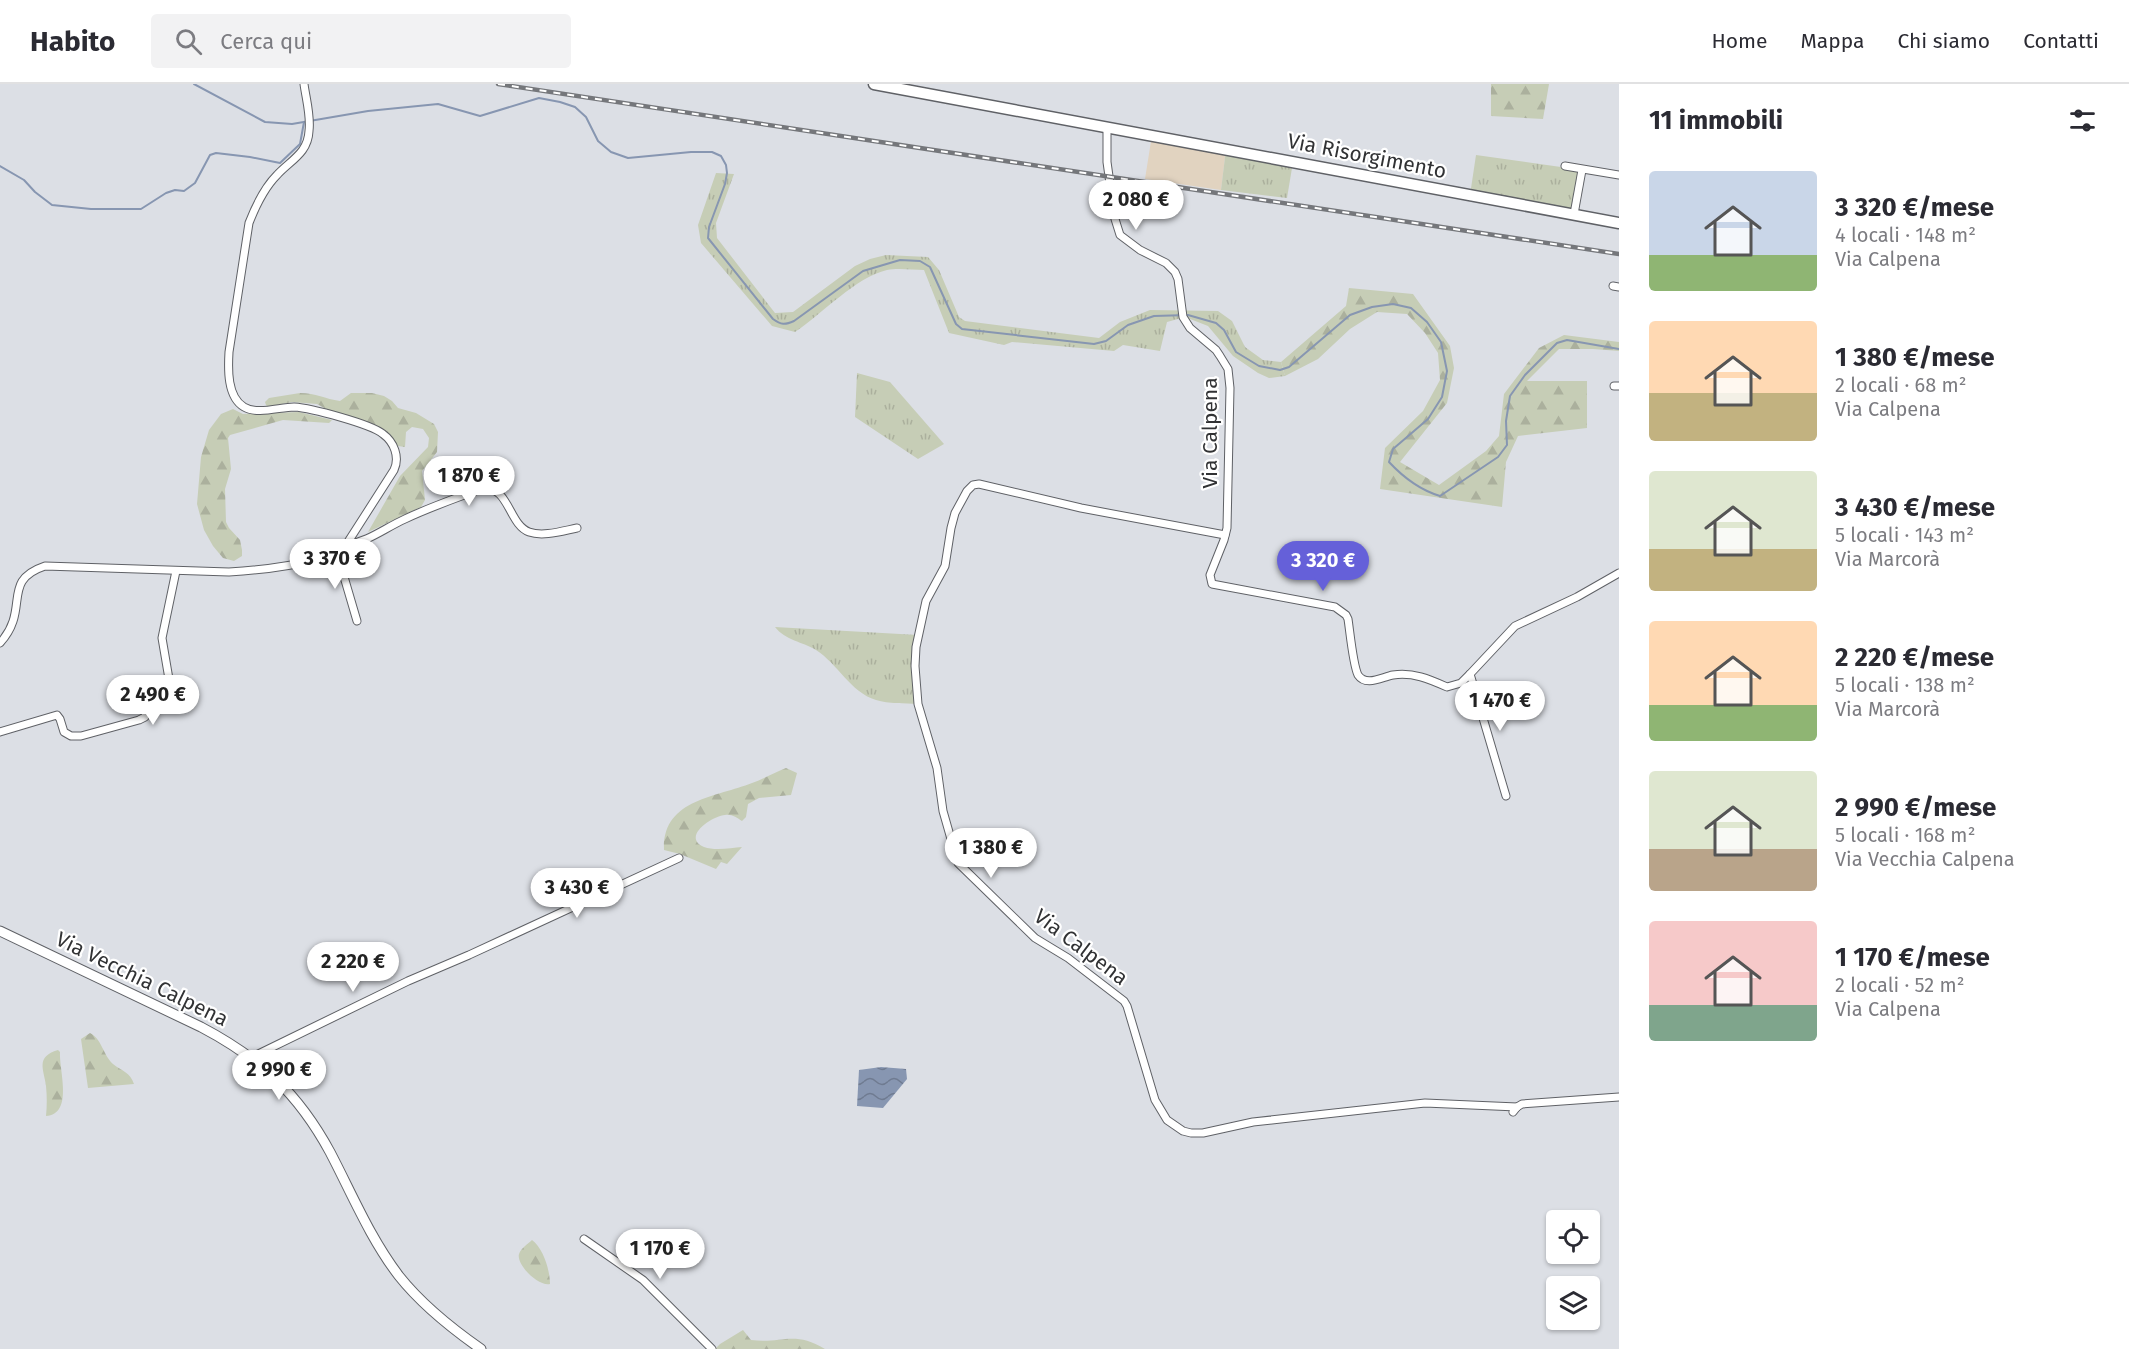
<!DOCTYPE html>
<html lang="it">
<meta charset="utf-8">
<style>
:root{--surface:#fff;--page:#f2f2f3;--text:#2b2b33;--muted:#7c7c81;--line:#e1e1e2;--accent:#6560d9}
body{margin:0;font-family:"Fira Sans",sans-serif;background:var(--page);color:var(--text);height:100vh;display:flex;flex-direction:column;font-size:22px;white-space:nowrap}
*{box-sizing:border-box;margin:0}
p{font-size:20px;color:var(--muted)}
.icon{flex:none;width:33px;height:33px;fill:none;stroke:currentColor;stroke-width:2;stroke-linecap:round;stroke-linejoin:round}
.map{position:relative;flex:1;overflow:hidden}
.drawer{display:flex;flex-direction:column;background:var(--surface);width:510px}
.drawer>*{flex:none}
.buttons{position:absolute;left:1546px;top:1126px;display:grid;gap:12px}
.buttons a{display:grid;place-items:center;width:54px;height:54px;border-radius:6px;background:var(--surface);box-shadow:0 2px 4px #0004;font-size:30px}
.price{position:absolute;translate:-50% -51px;padding:0 14px;border-radius:21px;background:#fff;color:#222;font-size:20px;line-height:39px;filter:drop-shadow(0 2px 3px #0008)}
.price::after{content:'';position:absolute;left:50%;top:36px;width:18px;height:14px;margin-left:-9px;background:inherit;clip-path:polygon(0 0,100% 0,50% 100%)}
.price.current{background:var(--accent);color:#fff}
ul{padding:0;list-style:none}
li{display:flex;align-items:center;gap:18px;height:150px;padding:0 30px}
li span{display:grid;place-items:center;flex:none;width:168px;height:120px;border-radius:6px;color:#555}
li>.icon{margin-inline-start:auto}
span .icon{width:72px;height:72px;fill:#fffc;stroke-width:1}
li b{font-size:26px}
h2{display:flex;justify-content:space-between;align-items:center;height:72px;padding:0 30px;font-size:26px}
header{display:flex;align-items:center;gap:36px;box-sizing:border-box;height:84px;padding:0 30px;background:var(--surface);border-bottom:2px solid var(--line)}
header strong{font-size:28px}
nav{display:flex;gap:33px;margin-inline-start:auto;font-size:21px}
.search{width:420px;height:54px;background:var(--page);display:flex;align-items:center;gap:15px;box-sizing:border-box;padding:0 21px;border-radius:6px;color:var(--muted);font-size:22px}
main{display:flex;flex:1;min-height:0}
.map>svg:first-child{display:block}
.commercial{fill:#e1d3c0}
.grass{fill:url(#grass-tufts)}
.forest{fill:url(#forest-firs)}
.water{fill:url(#water-waves)}
.lines{fill:none;stroke-linecap:round;stroke-linejoin:round}
.stream{stroke:#8796b1;stroke-width:2}
.minor-casing{stroke:#5f6166;stroke-width:9}
.secondary-casing{stroke:#5f6166;stroke-width:11}
.primary-casing{stroke:#5f6166;stroke-width:13}
.minor{stroke:#fff;stroke-width:7}
.secondary{stroke:#fff;stroke-width:9}
.primary{stroke:#fff;stroke-width:10}
.rail-casing{stroke:#75777b;stroke-width:4.5}
.rail{stroke:#fff;stroke-width:2;stroke-dasharray:7;stroke-linecap:butt}
.labels{text-anchor:middle;stroke-width:4.5;stroke-linejoin:round;paint-order:stroke}
.street-label{font-size:21px;fill:#313234;stroke:#fff}
</style>
<header>
<strong>Habito</strong>
<div class="search"><svg class="icon" aria-label="search" viewBox="0 0 24 24"><circle cx="10" cy="10" r="6"/><path d="M15 15l6 6"/></svg>Cerca qui</div>
<nav><a>Home</a><a>Mappa</a><a>Chi siamo</a><a>Contatti</a></nav>
</header>
<main>
<div class="map">
<svg width="1619" height="1265" viewBox="0 0 1619 1265">
<defs>
<pattern id="grass-tufts" width="24" height="20" patternUnits="userSpaceOnUse" patternTransform="scale(1.5)"><rect width="24" height="20" fill="#c6cdb6"/><path d="M3 7l-1-3M5 7V3M7 7l1-3M15 17l-1-3M17 17v-4M19 17l1-3" fill="none" stroke="#abb09d"/></pattern>
<pattern id="forest-firs" width="22" height="20" patternUnits="userSpaceOnUse" patternTransform="scale(1.5)"><rect width="22" height="20" fill="#c6cdb6"/><path d="M5 1l3.5 6h-7zM16 11l3.5 6h-7z" fill="#abb09d"/></pattern>
<pattern id="water-waves" width="16" height="10" patternUnits="userSpaceOnUse" patternTransform="scale(1.5)"><rect width="16" height="10" fill="#8796b1"/><path d="M0 5q4-4 8 0t8 0" fill="none" stroke="#6f7b91"/></pattern>
</defs>
<rect width="100%" height="100%" fill="#dcdfe5"/>
<!-- commercial -->
<polygon class="commercial" points="1152,51 1226,65 1221,106 1145,95"/>
<!-- grass -->
<g class="grass">
<polygon points="1226,65 1293,78 1287,114 1221,106"/>
<polygon points="1476,71 1582,86 1574,130 1470,111"/>
<path d="M716,89L734,90L716,139L717,154L775,229L793,228L855,182L870,175L886,171L928,173L939,186L959,233L965,237L1099,254L1120,238L1150,226L1218,227L1232,237L1245,263L1263,276L1281,278L1285,292L1269,294L1258,289L1233,272L1208,242L1185,233L1167,238L1160,267L1123,261L1114,267L1012,258L1004,261L949,249L924,186C913,186 898,184 887,186C856,193 822,230 795,248L772,242L701,159L698,141Z"/>
<polygon points="857,289 890,298 944,360 918,375 855,333"/>
<path d="M775,543L918,551V620C904,619 889,620 876,616C850,608 838,580 816,566C803,558 785,556 775,543Z"/>
</g>
<!-- forest -->
<g class="forest">
<polygon points="1491,0 1549,0 1543,35 1491,32"/>
<polygon points="1349,204 1413,210 1450,262 1454,284 1447,319 1400,378 1439,401 1486,367 1499,352 1504,310 1539,264 1564,251 1619,258 1619,267 1593,265 1559,265 1527,297 1587,297 1587,344 1518,352 1506,378 1502,423 1380,405 1385,364 1423,327 1440,296 1438,269 1425,249 1407,230 1377,228 1350,245 1318,275 1285,292 1281,278 1346,222"/>
<path d="M300,309C316,309 325,315 340,317L351,309H372L384,312L392,317L398,324L416,329L434,340L438,348L437,368L422,387L425,416L421,423L368,448L400,392L428,363L429,354L423,345L412,343L406,348L405,363L398,362L389,352L335,330L317,320L292,318L268,323L266,321L265,318L269,314Z"/>
<polygon points="233,325 243,330 299,328 332,336 329,339 283,336 230,351 228,354 231,385 225,405 226,438 229,444 240,456 242,466 242,472 234,477 223,474 213,462 204,446 197,420 201,373 209,346 221,330"/>
<path d="M786,684L797,689L791,711L759,714L748,720L746,733L742,737C737,734 732,730 725,731C712,732 681,753 704,763C715,767 731,764 742,763L727,780L721,778L716,785L680,770L664,766C662,715 717,713 752,699C764,695 775,688 786,684Z"/>
<path d="M90,949C102,955 103,971 113,980C122,987 130,988 134,1000L88,1004L81,955Z"/>
<path d="M58,966L60,968C59,987 74,1030 46,1032C47,1022 47,1012 46,1002C44,985 35,973 58,966Z"/>
<path d="M532,1156C543,1164 550,1186 550,1200C539,1203 516,1181 519,1170C521,1164 528,1160 532,1156Z"/>
<path d="M743,1246L751,1256C782,1260 794,1246 825,1265H715L720,1260Z"/>
</g>
<!-- water -->
<polygon class="water" points="881,983 906,985 907,995 883,1024 857,1022 859,986"/>
<g class="lines">
<!-- stream -->
<g class="stream">
<path d="M194,0L265,38L292,40L368,27L438,20L480,32L539,14L560,18L575,23L586,33L598,57L611,68L628,74L691,68H712L721,72L726,81L727,89L725,100L709,143L708,154L773,235C781,241 785,241 794,237L863,187L900,176L920,177L930,183L956,240L962,245L1094,260L1106,257L1128,241L1154,232L1188,231L1216,239L1224,246L1236,268L1259,282L1280,286L1289,283L1350,231L1372,223L1393,220L1411,224L1427,238L1441,258L1447,287L1442,313L1428,335L1393,365L1389,378C1403,393 1420,406 1440,412L1498,373L1507,361L1506,337L1510,312L1525,291L1557,259L1567,256L1619,265"/>
<polyline points="0,82 24,96 35,108 52,121 91,125 141,125 166,109 175,106 184,107 195,99 210,71 216,69 250,73 280,79 300,60 304,38"/>
</g>
<!-- minor casing -->
<g class="minor-casing">
<g id="minor">
<path d="M1107,43V78L1115,135L1120,151L1140,166L1166,179L1175,188L1178,195L1183,233L1190,244L1216,266L1220,272L1228,285L1230,304L1227,444L1224,456L1210,491L1212,500L1335,523L1346,531L1348,535C1350,548 1353,581 1358,591C1366,603 1382,593 1393,591C1413,588 1429,595 1447,603L1461,599L1470,590L1515,542L1577,513L1619,489"/>
<polyline points="1565,82 1619,91"/>
<polyline points="1574,130 1582,86"/>
<polyline points="1613,202 1619,203"/>
<polyline points="1614,302 1619,302"/>
<polyline points="1225,451 1081,424 979,400 973,401 967,407 955,429 951,444 945,482 926,517 916,563 915,582 918,620 937,684 943,727 951,755 958,779 1035,854 1068,874 1124,917 1127,922 1155,1016 1167,1036 1183,1047 1191,1049 1203,1049 1253,1038 1425,1019 1517,1023"/>
<path d="M346,461C370,457 383,445 405,435C430,423 457,414 483,404C509,402 509,441 529,448C543,453 562,447 577,444"/>
<polyline points="337,469 357,537"/>
<path d="M0,559C31,525 0,497 45,482L229,488C261,486 322,481 346,461L394,386C400,373 394,358 383,350C371,340 311,324 294,323C280,323 257,331 244,323C227,313 228,285 229,268L249,139C256,121 264,104 277,91C291,76 308,69 309,47C311,32 306,15 304,0"/>
<polyline points="1470,590 1506,712"/>
<polyline points="0,648 57,631 60,635 64,648 71,652 81,652 139,636 145,633 148,617 164,604 169,595 162,554 176,487"/>
<polyline points="252,973 408,897 469,871 679,774"/>
<polyline points="1513,1028 1517,1023 1522,1020 1619,1013"/>
<polyline points="584,1155 643,1196 712,1265"/>
</g>
</g>
<!-- secondary casing -->
<g class="secondary-casing">
<path id="secondary" d="M0,847L201,943C260,974 298,1009 330,1068C352,1110 370,1154 399,1192C422,1221 451,1244 481,1265"/>
</g>
<!-- primary casing -->
<g class="primary-casing">
<polyline id="primary" points="874,0 1619,139"/>
</g>
<!-- minor -->
<use href="#minor" class="minor"/>
<!-- secondary -->
<use href="#secondary" class="secondary"/>
<!-- primary -->
<use href="#primary" class="primary"/>
<!-- rail casing -->
<g class="rail-casing">
<polyline id="rail" points="498,0 1619,170"/>
</g>
<!-- rail -->
<use href="#rail" class="rail"/>
</g>
<g class="labels">
<!-- street labels -->
<g class="street-label">
<text transform="translate(1367 72) rotate(11)" y="7">Via Risorgimento</text>
<text transform="translate(1210 349) rotate(-90)" y="7">Via Calpena</text>
<text transform="translate(1081 863) rotate(37)" y="7">Via Calpena</text>
<text transform="translate(142 895) rotate(26)" y="7">Via Vecchia Calpena</text>
</g>
</g>
</svg>
<div class="buttons">
<a><svg class="icon" aria-label="locate" viewBox="0 0 24 24"><circle cx="12" cy="12" r="6"/><path d="M12 2v4M12 18v4M2 12h4M18 12h4"/></svg></a>
<a><svg class="icon" aria-label="layers" viewBox="0 0 24 24"><path d="M12 4l9 5-9 5-9-5zM3 14l9 5 9-5"/></svg></a>
</div>
<b class="price" style="left:1136px;top:147px">2 080 €</b>
<b class="price" style="left:469px;top:423px">1 870 €</b>
<b class="price" style="left:335px;top:506px">3 370 €</b>
<b class="price current" style="left:1323px;top:508px">3 320 €</b>
<b class="price" style="left:153px;top:642px">2 490 €</b>
<b class="price" style="left:1500px;top:648px">1 470 €</b>
<b class="price" style="left:991px;top:795px">1 380 €</b>
<b class="price" style="left:577px;top:835px">3 430 €</b>
<b class="price" style="left:353px;top:909px">2 220 €</b>
<b class="price" style="left:279px;top:1017px">2 990 €</b>
<b class="price" style="left:660px;top:1196px">1 170 €</b>
</div>
<section class="drawer">
<h2>11 immobili<svg class="icon" aria-label="filters" viewBox="0 0 24 24"><path d="M4 7h16M4 17h16"/><circle cx="9" cy="7" r="2"/><circle cx="15" cy="17" r="2"/></svg></h2>
<ul>
<li><span style="background:linear-gradient(#c9d6e8 70%,#8fb573 0)"><svg class="icon" aria-label="home" viewBox="0 0 24 24"><path d="M3 11l9-7 9 7M6 9v11h12V9"/></svg></span><div><b>3 320 €/mese</b><p>4 locali · 148 m²</p><p>Via Calpena</p></div></li>
<li><span style="background:linear-gradient(#ffd9b3 60%,#c2b280 0)"><svg class="icon" aria-label="home" viewBox="0 0 24 24"><path d="M3 11l9-7 9 7M6 9v11h12V9"/></svg></span><div><b>1 380 €/mese</b><p>2 locali · 68 m²</p><p>Via Calpena</p></div></li>
<li><span style="background:linear-gradient(#dfe7d0 65%,#c2b280 0)"><svg class="icon" aria-label="home" viewBox="0 0 24 24"><path d="M3 11l9-7 9 7M6 9v11h12V9"/></svg></span><div><b>3 430 €/mese</b><p>5 locali · 143 m²</p><p>Via Marcorà</p></div></li>
<li><span style="background:linear-gradient(#ffd9b3 70%,#8fb573 0)"><svg class="icon" aria-label="home" viewBox="0 0 24 24"><path d="M3 11l9-7 9 7M6 9v11h12V9"/></svg></span><div><b>2 220 €/mese</b><p>5 locali · 138 m²</p><p>Via Marcorà</p></div></li>
<li><span style="background:linear-gradient(#dfe7d0 65%,#b9a48a 0)"><svg class="icon" aria-label="home" viewBox="0 0 24 24"><path d="M3 11l9-7 9 7M6 9v11h12V9"/></svg></span><div><b>2 990 €/mese</b><p>5 locali · 168 m²</p><p>Via Vecchia Calpena</p></div></li>
<li><span style="background:linear-gradient(#f6c9c9 70%,#7fa58c 0)"><svg class="icon" aria-label="home" viewBox="0 0 24 24"><path d="M3 11l9-7 9 7M6 9v11h12V9"/></svg></span><div><b>1 170 €/mese</b><p>2 locali · 52 m²</p><p>Via Calpena</p></div></li>
</ul>
</section>
</main>
